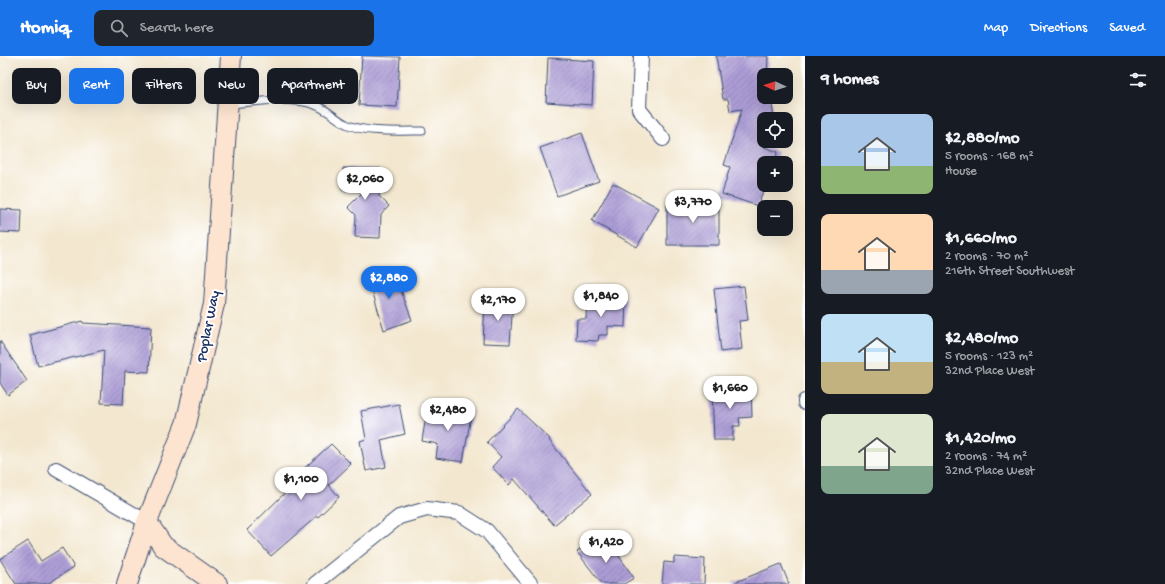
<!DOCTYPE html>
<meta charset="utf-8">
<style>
:root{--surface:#171b24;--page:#20242c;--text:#f1f3f6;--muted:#9ea1a6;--accent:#1a73e8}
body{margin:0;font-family:"Gochi Hand",sans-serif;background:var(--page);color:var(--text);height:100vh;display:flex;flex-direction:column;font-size:15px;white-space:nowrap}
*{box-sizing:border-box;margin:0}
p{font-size:13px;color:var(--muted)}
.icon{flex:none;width:22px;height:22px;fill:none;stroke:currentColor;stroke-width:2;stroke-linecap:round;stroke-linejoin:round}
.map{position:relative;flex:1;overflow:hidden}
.sheet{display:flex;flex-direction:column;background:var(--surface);width:360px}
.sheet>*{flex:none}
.top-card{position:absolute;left:12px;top:12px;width:380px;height:36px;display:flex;gap:8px}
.needle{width:26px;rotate:274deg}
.fabs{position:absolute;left:757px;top:12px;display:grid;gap:8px}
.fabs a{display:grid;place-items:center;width:36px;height:36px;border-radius:8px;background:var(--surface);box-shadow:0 4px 16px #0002;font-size:20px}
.price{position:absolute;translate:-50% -34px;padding:0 9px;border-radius:14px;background:#fff;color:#222;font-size:13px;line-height:26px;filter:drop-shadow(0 1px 2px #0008)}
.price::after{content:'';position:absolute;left:50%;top:24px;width:12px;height:9px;margin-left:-6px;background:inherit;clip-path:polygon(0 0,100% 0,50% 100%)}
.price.selected{background:var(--accent);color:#fff}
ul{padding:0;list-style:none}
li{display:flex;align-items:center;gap:12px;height:100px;padding:0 16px}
li span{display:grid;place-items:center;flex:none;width:112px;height:80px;border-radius:8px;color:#555}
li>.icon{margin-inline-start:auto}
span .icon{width:48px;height:48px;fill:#fffc;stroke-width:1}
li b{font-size:17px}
h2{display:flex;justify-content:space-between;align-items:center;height:48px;padding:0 16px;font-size:17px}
.chip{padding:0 14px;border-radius:8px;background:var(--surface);box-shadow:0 4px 16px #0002;font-size:14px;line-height:36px}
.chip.selected{background:var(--accent);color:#fff}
header{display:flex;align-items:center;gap:24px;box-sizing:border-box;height:56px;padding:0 20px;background:var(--accent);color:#fff}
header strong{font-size:19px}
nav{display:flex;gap:22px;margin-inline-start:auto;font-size:14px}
.search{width:280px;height:36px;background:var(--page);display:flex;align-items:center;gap:10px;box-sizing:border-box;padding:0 14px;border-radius:8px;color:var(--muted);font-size:15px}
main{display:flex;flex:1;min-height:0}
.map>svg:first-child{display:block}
.building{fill:url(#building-hatch)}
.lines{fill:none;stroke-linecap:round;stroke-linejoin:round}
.lane-casing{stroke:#3b4b6f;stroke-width:9}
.street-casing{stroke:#3b4b6f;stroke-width:16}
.secondary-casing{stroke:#3b4b6f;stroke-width:22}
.lane{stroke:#fff;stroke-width:7}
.street{stroke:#fff;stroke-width:14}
.secondary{stroke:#fde4d0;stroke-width:20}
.labels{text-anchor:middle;stroke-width:4;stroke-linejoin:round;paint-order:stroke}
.street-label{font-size:15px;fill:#1b2f5e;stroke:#fff}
</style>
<header>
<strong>Homiq</strong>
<div class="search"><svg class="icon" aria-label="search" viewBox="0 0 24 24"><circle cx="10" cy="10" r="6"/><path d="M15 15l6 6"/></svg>Search here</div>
<nav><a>Map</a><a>Directions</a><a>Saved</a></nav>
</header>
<main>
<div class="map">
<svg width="805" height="528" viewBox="0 0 805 528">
<defs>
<pattern id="building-hatch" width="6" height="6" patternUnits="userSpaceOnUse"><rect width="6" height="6" fill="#ac9cd6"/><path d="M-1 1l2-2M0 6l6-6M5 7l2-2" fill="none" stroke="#8b80b1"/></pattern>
</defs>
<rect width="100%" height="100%" fill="#fff"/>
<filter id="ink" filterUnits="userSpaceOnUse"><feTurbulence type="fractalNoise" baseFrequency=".025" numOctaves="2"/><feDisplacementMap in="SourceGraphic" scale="8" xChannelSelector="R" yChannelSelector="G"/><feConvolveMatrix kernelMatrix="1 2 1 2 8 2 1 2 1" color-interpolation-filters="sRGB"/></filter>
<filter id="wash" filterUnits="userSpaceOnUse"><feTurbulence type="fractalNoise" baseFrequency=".012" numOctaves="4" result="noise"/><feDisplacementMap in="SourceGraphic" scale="16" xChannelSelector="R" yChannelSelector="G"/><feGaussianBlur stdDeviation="0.9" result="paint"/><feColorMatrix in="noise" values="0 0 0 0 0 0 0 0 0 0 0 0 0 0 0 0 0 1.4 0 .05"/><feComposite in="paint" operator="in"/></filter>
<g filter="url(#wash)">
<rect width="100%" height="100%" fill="#f3e7cf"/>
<g id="blocks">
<!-- building -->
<g class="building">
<polygon points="362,0 400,1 397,51 359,49"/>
<polygon points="716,0 768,0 767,19 764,19 764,41 771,41 774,63 764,63 764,91 778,96 774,107 764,107 764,129 767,129 766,132 764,132 758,150 722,138 730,111 724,109 742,53 730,55 728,43 723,43"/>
<polygon points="548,2 594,5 592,49 546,46"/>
<polygon points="582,77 599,125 557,140 540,92"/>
<polygon points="343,112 379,113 379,140 389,150 381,159 380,182 355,181 356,159 348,151 364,135 342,134"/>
<polygon points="613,127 659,152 637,191 592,165"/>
<polygon points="719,147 719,189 667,189 667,148"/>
<polygon points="0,153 22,154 21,177 0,176"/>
<polygon points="393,213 412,264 384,274 368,221"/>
<polygon points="744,230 748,264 739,265 742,293 721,296 714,233"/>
<polygon points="587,242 626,243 625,271 608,270 608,279 599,279 598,285 576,284 577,263 586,263"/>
<polygon points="485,244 513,245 510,288 483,287"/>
<polygon points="82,265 83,267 151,271 149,316 125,315 123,348 101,347 104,294 38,310 30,279"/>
<polygon points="0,285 27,325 8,339 0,327"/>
<polygon points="751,331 752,361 739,362 740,370 733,370 733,384 714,384 712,333"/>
<polygon points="399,348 405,378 381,384 386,411 366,415 360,385 366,383 361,355"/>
<polygon points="436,349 472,354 463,406 436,402 438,388 422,385 426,360 434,361"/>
<polygon points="518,353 550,383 549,384 592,438 554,469 514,423 509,429 492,411 501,401 487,386"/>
<polygon points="331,388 351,408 329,429 339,441 318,461 317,460 271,500 247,474 290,432 287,428"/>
<polygon points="593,484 601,494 610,487 634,522 624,528 602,528 577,496"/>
<polygon points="28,485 41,505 62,492 74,511 47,528 16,528 0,503"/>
<polygon points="674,501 705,503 704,528 662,528 664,506 674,507"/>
<polygon points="781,508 789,528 734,528 733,527"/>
</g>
</g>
</g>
<g filter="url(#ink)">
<use href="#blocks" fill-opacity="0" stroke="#3b4b6f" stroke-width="1"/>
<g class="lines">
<!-- lane casing -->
<g class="lane-casing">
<path id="lane" d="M229,48C256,46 283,41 309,47C324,50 333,61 346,68C364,77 401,75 422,75"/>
</g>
<!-- street casing -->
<g class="street-casing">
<g id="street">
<polyline points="641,0 639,53 663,83"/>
<polyline points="805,347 805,345"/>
<polyline points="56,413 147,466"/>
<polyline points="315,528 399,461 427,453 459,457 487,475 531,528"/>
</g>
</g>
<!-- secondary casing -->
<g class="secondary-casing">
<g id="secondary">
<polyline points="147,466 163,490 217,528"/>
<polyline points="127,528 147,466 186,368 214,248 231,0"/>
</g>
</g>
<!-- lane -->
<use href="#lane" class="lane"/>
<!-- street -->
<use href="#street" class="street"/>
<!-- secondary -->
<use href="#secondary" class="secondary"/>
</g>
</g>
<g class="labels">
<!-- street labels -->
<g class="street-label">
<text transform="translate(207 270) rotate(-79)" y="5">Poplar Way</text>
</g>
</g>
</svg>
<div class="fabs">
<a><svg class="needle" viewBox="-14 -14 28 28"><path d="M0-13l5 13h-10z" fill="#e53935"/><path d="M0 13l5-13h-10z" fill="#9ea1a6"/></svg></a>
<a><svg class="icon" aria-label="locate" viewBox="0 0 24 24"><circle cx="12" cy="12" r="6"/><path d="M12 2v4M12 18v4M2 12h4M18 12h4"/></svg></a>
<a>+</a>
<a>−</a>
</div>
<b class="price" style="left:365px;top:145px">$2,060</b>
<b class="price" style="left:693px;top:168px">$3,770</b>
<b class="price selected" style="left:389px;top:244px">$2,880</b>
<b class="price" style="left:601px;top:262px">$1,840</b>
<b class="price" style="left:498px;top:266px">$2,170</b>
<b class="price" style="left:730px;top:354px">$1,660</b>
<b class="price" style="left:448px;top:376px">$2,480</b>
<b class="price" style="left:301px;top:445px">$1,100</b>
<b class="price" style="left:606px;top:508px">$1,420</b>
<div class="top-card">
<a class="chip">Buy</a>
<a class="chip selected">Rent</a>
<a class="chip">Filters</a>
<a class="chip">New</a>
<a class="chip">Apartment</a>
</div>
</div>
<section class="sheet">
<h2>9 homes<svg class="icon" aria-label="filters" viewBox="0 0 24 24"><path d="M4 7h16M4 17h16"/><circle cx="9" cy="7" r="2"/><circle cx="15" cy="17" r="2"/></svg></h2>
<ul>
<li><span style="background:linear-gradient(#a9c7e8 65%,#8fb573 0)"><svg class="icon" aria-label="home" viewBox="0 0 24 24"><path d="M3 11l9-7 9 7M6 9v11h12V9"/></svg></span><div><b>$2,880/mo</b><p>5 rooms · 168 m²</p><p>House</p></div></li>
<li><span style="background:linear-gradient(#ffd9b3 70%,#9aa5b1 0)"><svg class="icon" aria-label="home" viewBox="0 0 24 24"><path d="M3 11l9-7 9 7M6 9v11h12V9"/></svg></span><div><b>$1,660/mo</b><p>2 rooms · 70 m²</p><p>216th Street Southwest</p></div></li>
<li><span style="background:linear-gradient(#bfe0f5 60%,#c2b280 0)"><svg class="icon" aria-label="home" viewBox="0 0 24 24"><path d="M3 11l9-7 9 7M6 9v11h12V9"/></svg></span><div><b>$2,480/mo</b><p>5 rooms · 123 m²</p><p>32nd Place West</p></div></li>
<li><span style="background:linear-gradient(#dfe7d0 65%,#7fa58c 0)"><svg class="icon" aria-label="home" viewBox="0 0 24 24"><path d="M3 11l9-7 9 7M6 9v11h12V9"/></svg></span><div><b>$1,420/mo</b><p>2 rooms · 74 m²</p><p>32nd Place West</p></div></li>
</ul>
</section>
</main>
